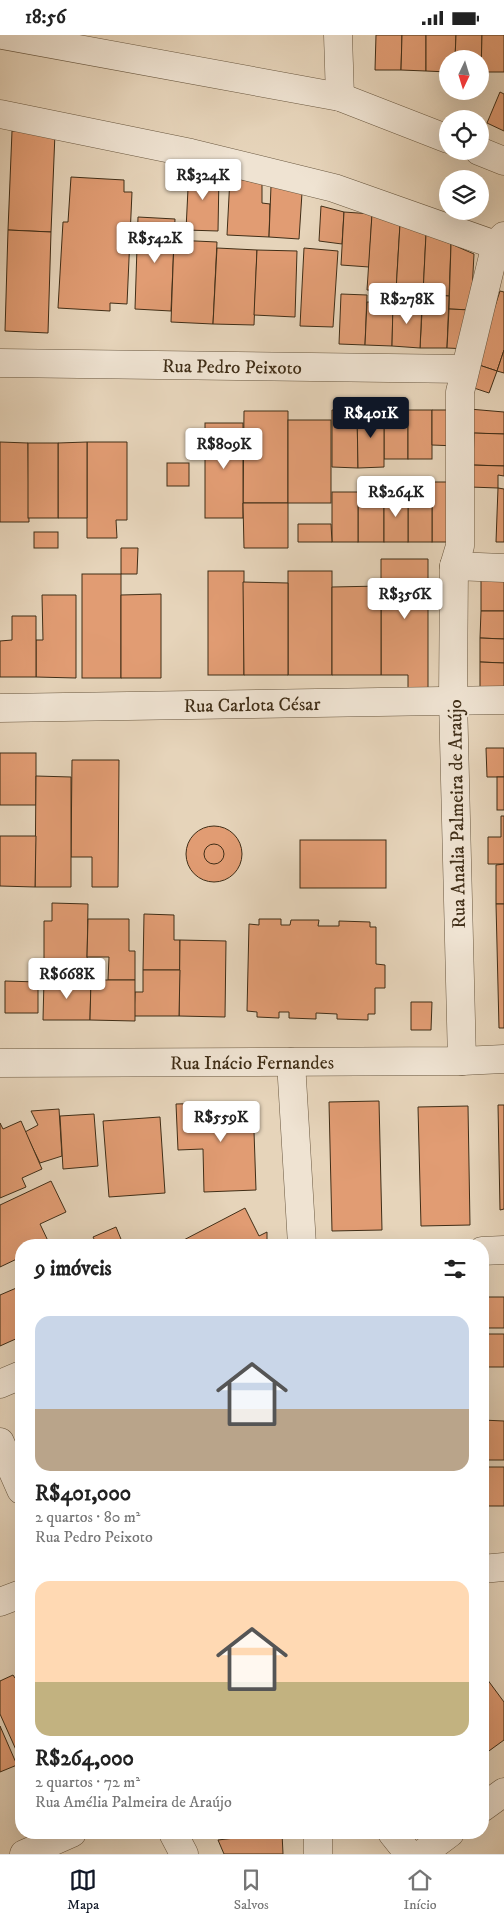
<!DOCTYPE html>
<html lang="pt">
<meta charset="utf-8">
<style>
:root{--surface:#fff;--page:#f2f2f2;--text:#222;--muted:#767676;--line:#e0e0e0;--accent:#111827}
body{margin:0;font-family:"IM FELL DW Pica",serif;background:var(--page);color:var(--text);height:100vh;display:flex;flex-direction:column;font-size:19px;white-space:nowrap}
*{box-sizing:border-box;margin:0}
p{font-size:16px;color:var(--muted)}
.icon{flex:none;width:28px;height:28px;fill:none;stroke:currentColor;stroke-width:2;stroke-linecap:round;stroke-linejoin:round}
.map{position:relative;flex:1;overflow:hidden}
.details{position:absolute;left:15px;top:1204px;width:474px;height:600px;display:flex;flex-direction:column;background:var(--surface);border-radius:20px;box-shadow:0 5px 20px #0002}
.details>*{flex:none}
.needle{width:32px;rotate:184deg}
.buttons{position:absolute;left:439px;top:15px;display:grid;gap:10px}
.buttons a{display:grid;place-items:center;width:50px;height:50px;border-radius:50%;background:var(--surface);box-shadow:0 5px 20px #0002;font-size:25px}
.price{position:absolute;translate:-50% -42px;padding:0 11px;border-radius:5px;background:#fff;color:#222;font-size:16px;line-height:32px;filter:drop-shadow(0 1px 2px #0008)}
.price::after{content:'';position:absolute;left:50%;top:30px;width:15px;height:11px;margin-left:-8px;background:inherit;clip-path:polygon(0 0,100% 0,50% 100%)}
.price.selected{background:var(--accent);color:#fff}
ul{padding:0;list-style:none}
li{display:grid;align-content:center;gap:10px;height:265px;padding:0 20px}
li span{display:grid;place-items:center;height:155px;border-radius:15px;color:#555}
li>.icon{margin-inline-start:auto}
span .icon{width:90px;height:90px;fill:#fffc;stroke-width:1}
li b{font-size:21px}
h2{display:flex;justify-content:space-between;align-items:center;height:60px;padding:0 20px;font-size:21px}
.status{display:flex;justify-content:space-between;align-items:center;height:35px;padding:0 25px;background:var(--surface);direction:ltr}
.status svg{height:14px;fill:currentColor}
.dock{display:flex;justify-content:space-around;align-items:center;height:70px;border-top:1px solid var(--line);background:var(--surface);font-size:14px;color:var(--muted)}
.dock a{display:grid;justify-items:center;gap:2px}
.dock .selected{color:var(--accent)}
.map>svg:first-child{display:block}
.building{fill:#e19c73;stroke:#402e17}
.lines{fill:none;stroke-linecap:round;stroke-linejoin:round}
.minor-casing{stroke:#6a5840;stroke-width:29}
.minor{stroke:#efe3d2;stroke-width:28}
.labels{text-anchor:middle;stroke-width:4;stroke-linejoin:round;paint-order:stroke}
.street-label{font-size:19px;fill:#402e17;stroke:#efe3d2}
</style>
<div class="status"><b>18:56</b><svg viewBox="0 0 49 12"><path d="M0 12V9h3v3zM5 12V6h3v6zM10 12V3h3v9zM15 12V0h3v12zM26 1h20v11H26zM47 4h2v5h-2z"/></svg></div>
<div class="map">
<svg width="504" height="1819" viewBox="0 0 504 1819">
<rect width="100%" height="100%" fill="#e6d4ba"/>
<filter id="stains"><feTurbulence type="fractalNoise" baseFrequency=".004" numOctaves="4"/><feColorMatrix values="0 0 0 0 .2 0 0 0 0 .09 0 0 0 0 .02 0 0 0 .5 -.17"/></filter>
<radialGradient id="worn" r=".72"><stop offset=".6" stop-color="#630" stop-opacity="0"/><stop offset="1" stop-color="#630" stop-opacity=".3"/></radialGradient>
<!-- building -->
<g class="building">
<polygon points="376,0 402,0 401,35 375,35"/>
<polygon points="402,0 426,0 426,36 401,35"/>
<polygon points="426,0 456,0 455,24 448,24 448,37 426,36"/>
<polygon points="456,0 482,0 481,37 480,24 455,24"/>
<polygon points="482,0 504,0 504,37 481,37"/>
<polygon points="500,57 504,59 504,96 487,88"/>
<polygon points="12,96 55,98 51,197 8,195"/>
<polygon points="189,133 219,140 218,196 186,195"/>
<polygon points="71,142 124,145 124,157 132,157 127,269 110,268 110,276 58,273 63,187 68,187"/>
<polygon points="230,142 262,149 262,168 270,169 269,202 227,200"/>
<polygon points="271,151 302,158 299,204 269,202"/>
<polygon points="321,171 344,177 342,209 319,206"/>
<polygon points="344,177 372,179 369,232 341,230"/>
<polygon points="372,179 400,189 396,256 367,255"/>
<polygon points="138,182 175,184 171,276 135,274"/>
<polygon points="400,189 426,199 423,259 396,256"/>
<polygon points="8,195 51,197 48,298 5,296"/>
<polygon points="426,199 451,209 449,261 423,259"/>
<polygon points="174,205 217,207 213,289 171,287"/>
<polygon points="451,209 474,219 471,275 449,274"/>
<polygon points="217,213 257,215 254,290 213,289"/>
<polygon points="304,213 338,216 333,292 300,291"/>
<polygon points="257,215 297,216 295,282 254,280"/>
<polygon points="500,256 504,257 504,315 497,336 476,329"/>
<polygon points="341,259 367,260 365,310 339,309"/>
<polygon points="423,259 449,261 447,313 420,313"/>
<polygon points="367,267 393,268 392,311 365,310"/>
<polygon points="393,268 422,269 420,313 392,311"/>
<polygon points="449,274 471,275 469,314 447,313"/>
<polygon points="504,315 504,338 497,336"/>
<polygon points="476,329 497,336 489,358 468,351"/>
<polygon points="469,374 504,377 504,399 468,398"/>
<polygon points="332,375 357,376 358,433 332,432"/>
<rect x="384" y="375" width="24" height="49"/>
<polygon points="384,375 384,432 358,433 357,376"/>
<rect x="408" y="375" width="24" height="49"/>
<polygon points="432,375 457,375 457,411 432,410"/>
<polygon points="244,376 288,376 288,468 243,468"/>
<rect x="288" y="385" width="43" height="83"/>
<rect x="205" y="388" width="38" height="95"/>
<polygon points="474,398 504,399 504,431 473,430"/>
<polygon points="0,407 28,408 29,487 0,487"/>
<polygon points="87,407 127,407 127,485 116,485 117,503 87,503"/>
<polygon points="87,407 87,483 58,483 58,408"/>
<rect x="28" y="408" width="30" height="75"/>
<rect x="167" y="428" width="22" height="23"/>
<polygon points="470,430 504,431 504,441 498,440 498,453 470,452"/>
<rect x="432" y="447" width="25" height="60"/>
<rect x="358" y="452" width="26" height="55"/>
<rect x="408" y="453" width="24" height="54"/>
<polygon points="498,453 504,454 504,507 496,507"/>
<rect x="332" y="457" width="26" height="50"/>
<rect x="384" y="460" width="24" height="47"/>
<polygon points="243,468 288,468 288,513 244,513"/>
<polygon points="298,489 331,489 332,507 298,507"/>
<rect x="34" y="497" width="24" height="16"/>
<polygon points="121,513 138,513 137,539 121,539"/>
<polygon points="381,524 428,524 428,653 408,653 408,640 381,640"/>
<rect x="208" y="536" width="36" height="104"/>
<rect x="288" y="536" width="44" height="104"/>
<rect x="82" y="539" width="39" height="104"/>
<polygon points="481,544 504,545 504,576 481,576"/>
<polygon points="243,547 288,548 288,640 244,640"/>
<polygon points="381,551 381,640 332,640 332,552"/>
<polygon points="161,559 161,643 121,643 121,560"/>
<polygon points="42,560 76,560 76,643 36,642 36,605 43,605"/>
<polygon points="481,576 504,576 504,604 480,603"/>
<polygon points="12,581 36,581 36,642 0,642 0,606 12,605"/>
<polygon points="480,603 504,604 504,628 480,627"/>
<polygon points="480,627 504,628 504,653 480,653"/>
<polygon points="486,713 504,713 504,742 487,742"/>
<rect x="0" y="718" width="36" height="52"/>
<polygon points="72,725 119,725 118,852 92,852 92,822 71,822"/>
<polygon points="36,741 71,742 71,852 35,852"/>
<rect x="497" y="742" width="7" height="33"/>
<polygon points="501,781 504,781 504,829 488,829 488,802 501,802"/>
<circle cx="214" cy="819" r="28"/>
<polygon points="0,801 36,801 35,852 0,851"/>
<rect x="300" y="805" width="86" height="48"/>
<circle cx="214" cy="819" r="10"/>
<polygon points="504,829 504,869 496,869 496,830"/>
<polygon points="52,868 88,869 87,927 76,927 75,945 44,945 44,886 52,886"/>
<polygon points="496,869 504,869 504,993 499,993"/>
<polygon points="144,879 174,880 174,905 180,905 180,935 143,935"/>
<polygon points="88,884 129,884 129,916 135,916 135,945 108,945 109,922 87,922"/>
<polygon points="259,884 281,884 281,890 290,890 291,885 319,885 318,891 339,891 339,886 370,887 370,892 376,892 376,929 385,930 385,953 375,953 375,979 368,979 368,985 337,984 337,979 316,978 316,984 289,983 289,977 279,977 279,983 257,982 257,977 247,976 249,889 259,890"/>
<polygon points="180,905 226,906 225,982 179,981"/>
<polygon points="143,935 180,935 179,981 134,981 135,957 143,957"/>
<polygon points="44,945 91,945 90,985 43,985"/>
<polygon points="91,945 135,945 135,986 90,985"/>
<polygon points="5,946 38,947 38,978 5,978"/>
<polygon points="411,967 432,967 431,995 411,995"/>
<polygon points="379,1066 382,1195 332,1196 329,1067"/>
<polygon points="253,1067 256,1155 204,1157 203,1114 178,1115 176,1069"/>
<polygon points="498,1070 504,1070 504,1174 500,1175"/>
<polygon points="468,1071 470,1190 421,1191 418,1072"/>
<polygon points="59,1074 62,1121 40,1128 25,1097 38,1090 31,1076"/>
<polygon points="94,1079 98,1131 63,1134 60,1081"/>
<polygon points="160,1082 165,1158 109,1162 103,1086"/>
<polygon points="21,1086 42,1134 22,1143 26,1152 0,1163 0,1088 3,1094"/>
<polygon points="51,1146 66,1177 40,1189 49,1208 21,1210 21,1222 0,1232 0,1170"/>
<polygon points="245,1173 259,1201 267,1197 267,1210 179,1210 178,1208"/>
<polygon points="116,1192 123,1209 97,1210 93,1202"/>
<polygon points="21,1251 21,1305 20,1302 0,1311 0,1260"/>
<rect x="482" y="1262" width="22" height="31"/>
<rect x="482" y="1299" width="22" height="33"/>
<polygon points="482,1385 504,1386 504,1425 482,1425"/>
<rect x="482" y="1432" width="22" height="39"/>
<polygon points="13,1640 15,1643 21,1640 21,1726 0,1679 0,1646"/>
<polygon points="487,1644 504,1667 504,1705 482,1721 482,1648"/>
<polygon points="0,1691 17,1730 0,1737"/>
<polygon points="277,1798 282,1798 283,1819 224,1819 218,1805"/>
</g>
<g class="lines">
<!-- minor casing -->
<g class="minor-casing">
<g id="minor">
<polyline points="2,0 340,62 448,104"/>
<polyline points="338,0 340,62"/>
<polyline points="0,79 191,118 334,153 504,213"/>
<polyline points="479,116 504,126"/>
<path id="s1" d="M0,328L465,334"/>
<polyline points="454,531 504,533"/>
<path id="s2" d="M0,673L504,665"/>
<polyline points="462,1026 453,664 454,531 460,511 460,357 496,209 504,201"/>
<polyline points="291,1027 302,1210"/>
<path id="s3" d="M0,1028L462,1026L504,1024"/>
<polyline points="482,1216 504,1215"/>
<polyline points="0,1349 21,1340"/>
<polyline points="0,1407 21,1455"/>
<polyline points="482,1534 504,1532"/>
<polyline points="0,1567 21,1559"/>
<polyline points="482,1773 504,1757"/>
<polyline points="173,1798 184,1819"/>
<polyline points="318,1798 318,1819"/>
<polyline points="392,1798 409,1819"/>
<polyline points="24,1819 72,1798"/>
<polyline points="422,1819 450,1798"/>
</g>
</g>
<!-- minor -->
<use href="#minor" class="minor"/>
</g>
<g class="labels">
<!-- street labels -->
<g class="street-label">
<text dy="7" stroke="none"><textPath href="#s1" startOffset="232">Rua Pedro Peixoto</textPath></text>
<text dy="7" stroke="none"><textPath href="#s2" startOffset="252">Rua Carlota César</textPath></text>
<text transform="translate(456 779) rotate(-91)" y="7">Rua Analia Palmeira de Araújo</text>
<text dy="7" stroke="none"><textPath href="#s3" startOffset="252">Rua Inácio Fernandes</textPath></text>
</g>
</g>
<rect width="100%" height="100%" filter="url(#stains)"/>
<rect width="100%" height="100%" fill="url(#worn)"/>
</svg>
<div class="buttons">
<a><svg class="needle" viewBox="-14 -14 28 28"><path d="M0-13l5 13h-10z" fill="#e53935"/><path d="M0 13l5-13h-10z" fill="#767676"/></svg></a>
<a><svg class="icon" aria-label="locate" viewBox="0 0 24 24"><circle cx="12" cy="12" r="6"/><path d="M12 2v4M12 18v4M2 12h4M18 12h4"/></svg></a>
<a><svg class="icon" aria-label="layers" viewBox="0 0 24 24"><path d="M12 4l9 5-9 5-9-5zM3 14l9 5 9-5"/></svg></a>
</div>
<b class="price" style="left:203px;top:166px">R$324K</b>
<b class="price" style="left:155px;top:229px">R$542K</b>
<b class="price" style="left:407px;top:290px">R$278K</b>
<b class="price selected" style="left:371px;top:404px">R$401K</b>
<b class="price" style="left:224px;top:435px">R$809K</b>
<b class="price" style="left:396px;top:483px">R$264K</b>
<b class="price" style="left:405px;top:585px">R$356K</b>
<b class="price" style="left:67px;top:965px">R$668K</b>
<b class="price" style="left:221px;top:1108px">R$559K</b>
<section class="details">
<h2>9 imóveis<svg class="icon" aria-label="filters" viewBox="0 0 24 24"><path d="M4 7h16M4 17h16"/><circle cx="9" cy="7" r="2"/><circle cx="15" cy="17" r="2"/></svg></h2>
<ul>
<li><span style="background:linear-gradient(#c9d6e8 60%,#b9a48a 0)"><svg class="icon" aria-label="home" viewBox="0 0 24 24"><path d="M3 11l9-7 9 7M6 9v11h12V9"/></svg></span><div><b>R$401,000</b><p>2 quartos · 80 m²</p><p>Rua Pedro Peixoto</p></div></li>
<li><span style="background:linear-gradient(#ffd9b3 65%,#c2b280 0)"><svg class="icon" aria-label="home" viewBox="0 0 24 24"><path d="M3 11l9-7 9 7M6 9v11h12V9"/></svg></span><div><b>R$264,000</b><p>2 quartos · 72 m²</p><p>Rua Amélia Palmeira de Araújo</p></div></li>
</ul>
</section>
</div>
<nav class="dock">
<a class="selected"><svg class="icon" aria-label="map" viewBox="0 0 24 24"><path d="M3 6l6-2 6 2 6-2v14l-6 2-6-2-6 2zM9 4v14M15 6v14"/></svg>Mapa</a>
<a><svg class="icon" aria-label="saved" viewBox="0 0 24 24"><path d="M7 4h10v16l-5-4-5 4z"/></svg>Salvos</a>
<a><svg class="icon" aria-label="home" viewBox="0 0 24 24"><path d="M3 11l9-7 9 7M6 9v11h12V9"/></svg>Início</a>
</nav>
